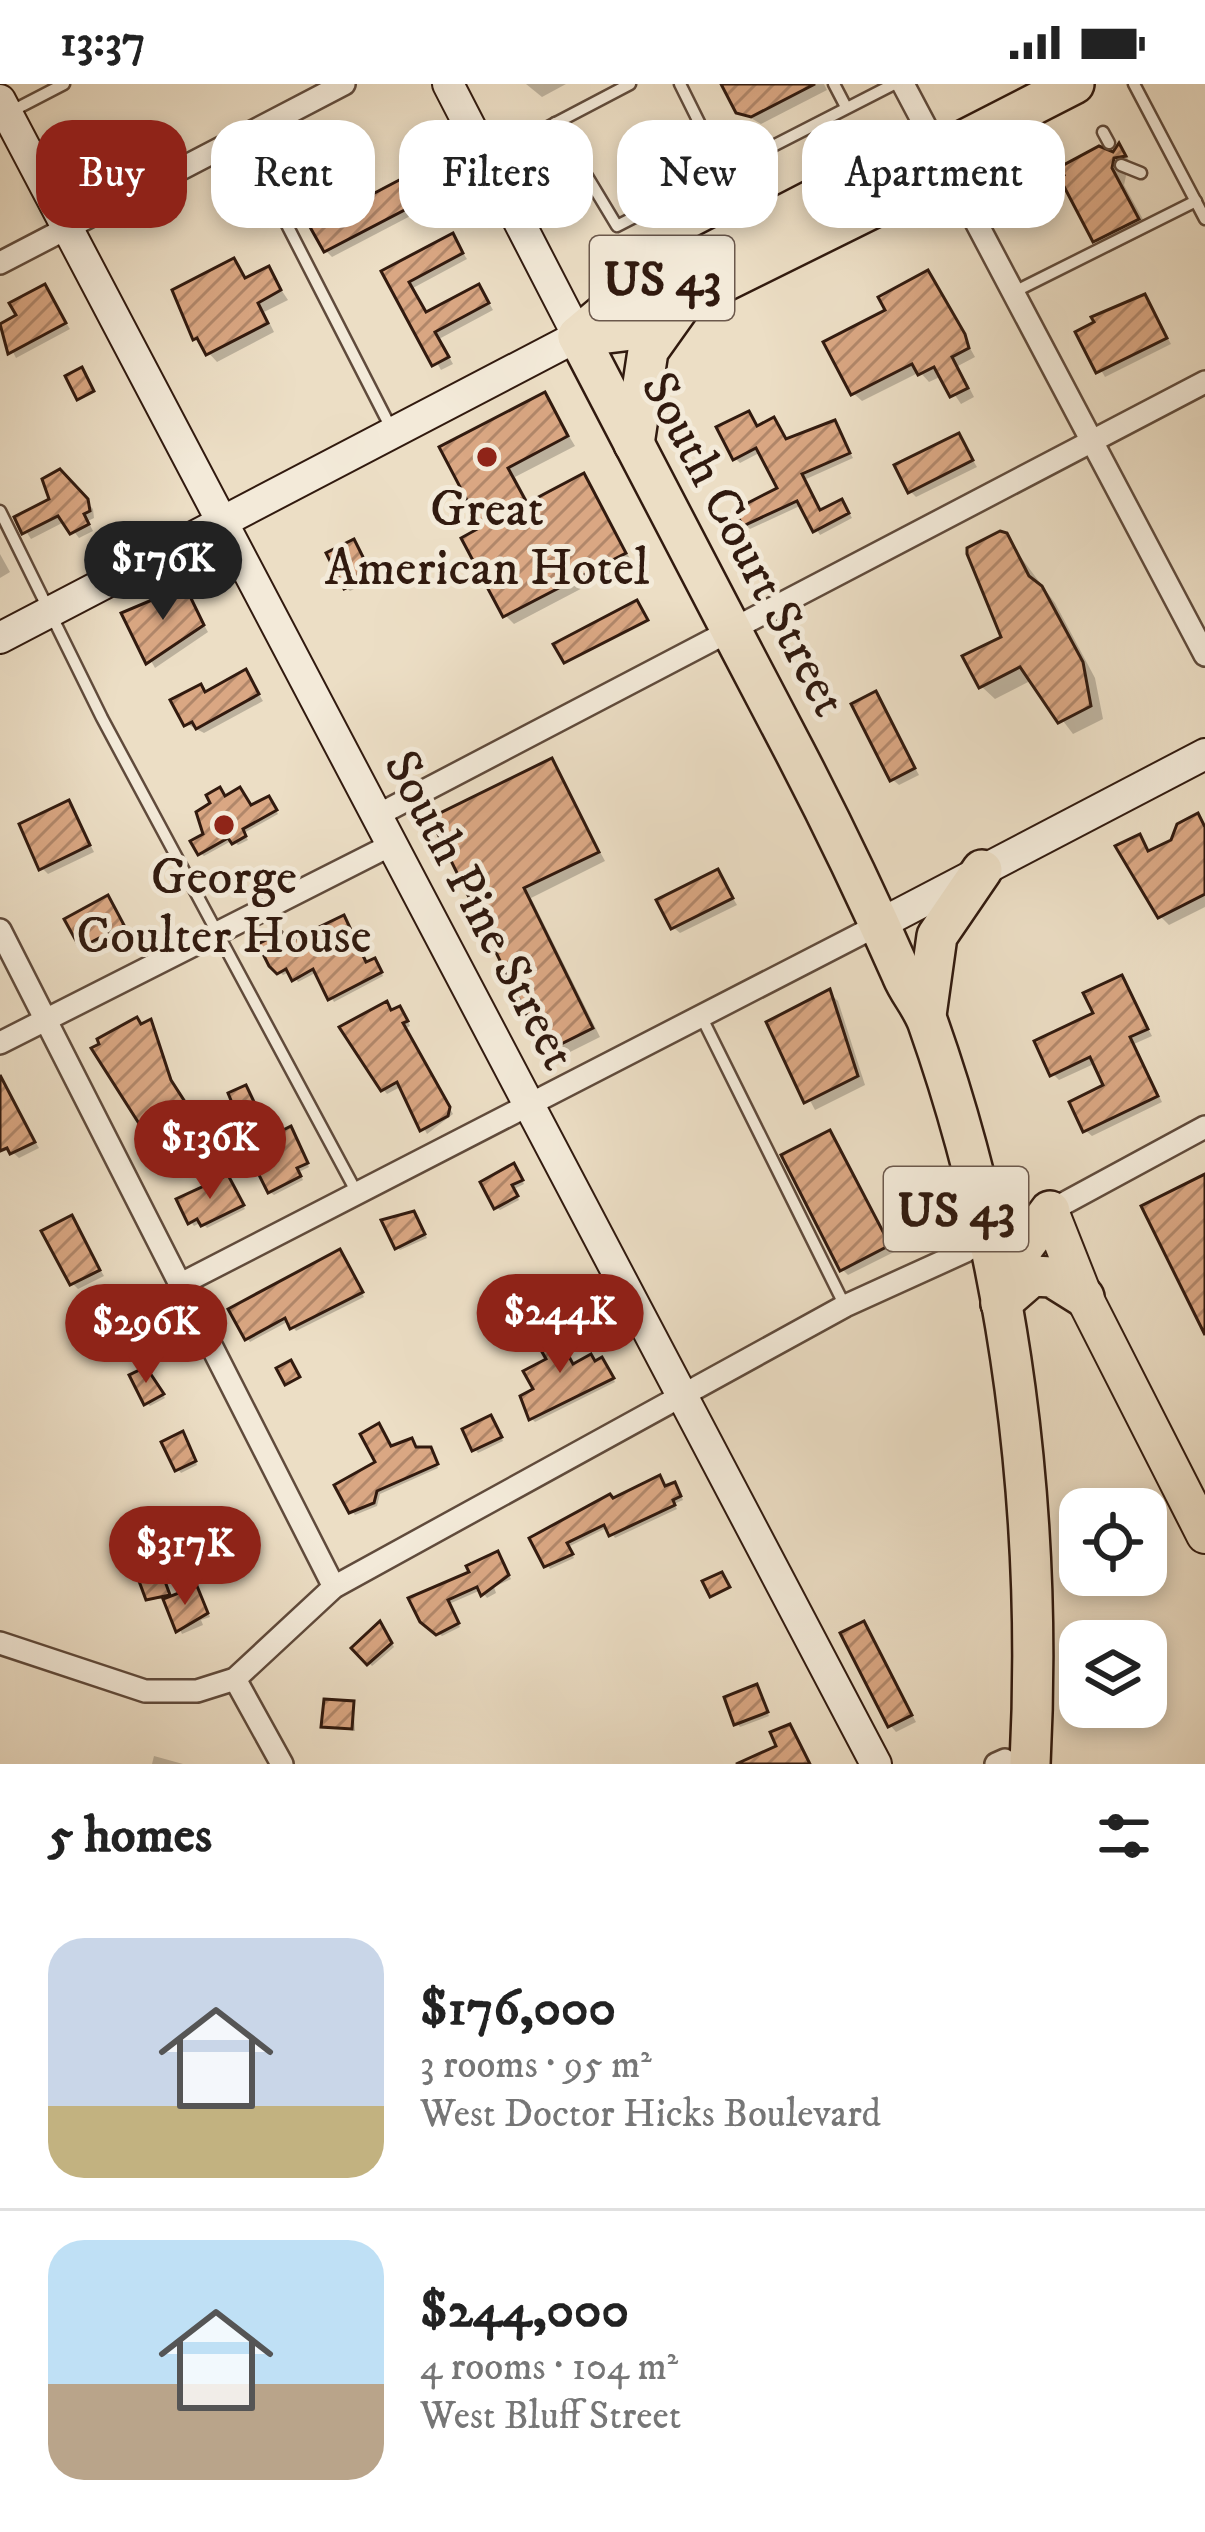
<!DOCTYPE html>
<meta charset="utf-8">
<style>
:root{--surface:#fff;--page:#f6f6f6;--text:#222;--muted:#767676;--line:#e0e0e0;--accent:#8f2418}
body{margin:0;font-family:"IM FELL DW Pica",serif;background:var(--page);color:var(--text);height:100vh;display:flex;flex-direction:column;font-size:45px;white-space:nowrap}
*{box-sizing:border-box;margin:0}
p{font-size:39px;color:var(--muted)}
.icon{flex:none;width:66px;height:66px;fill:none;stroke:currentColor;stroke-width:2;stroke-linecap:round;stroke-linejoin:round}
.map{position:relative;height:1680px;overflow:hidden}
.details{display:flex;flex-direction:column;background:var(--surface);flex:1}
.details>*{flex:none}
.guide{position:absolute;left:36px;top:36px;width:1134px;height:108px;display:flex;gap:24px}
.controls{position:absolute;left:1059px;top:1404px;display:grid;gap:24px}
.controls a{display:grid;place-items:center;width:108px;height:108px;border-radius:24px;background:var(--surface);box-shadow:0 6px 18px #0003;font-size:60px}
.price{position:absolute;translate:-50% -102px;padding:0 27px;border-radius:42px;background:var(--accent);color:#fff;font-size:39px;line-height:78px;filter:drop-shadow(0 3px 6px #0008)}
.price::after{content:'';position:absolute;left:50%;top:72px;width:36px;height:27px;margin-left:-18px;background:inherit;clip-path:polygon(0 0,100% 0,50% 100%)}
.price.selected{background:#222;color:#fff}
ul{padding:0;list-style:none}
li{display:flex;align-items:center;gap:36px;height:300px;padding:0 48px}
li+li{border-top:3px solid var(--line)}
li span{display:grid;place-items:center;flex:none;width:336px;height:240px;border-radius:36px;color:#555}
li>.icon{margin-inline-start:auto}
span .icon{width:144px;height:144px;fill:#fffc;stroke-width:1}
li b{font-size:51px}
h2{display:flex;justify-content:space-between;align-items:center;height:144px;padding:0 48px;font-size:51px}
.pill{padding:0 42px;border-radius:36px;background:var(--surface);box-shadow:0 6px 18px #0003;font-size:42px;line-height:108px}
.pill.selected{background:var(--accent);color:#fff}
.status{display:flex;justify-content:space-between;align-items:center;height:84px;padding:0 60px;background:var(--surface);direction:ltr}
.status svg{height:33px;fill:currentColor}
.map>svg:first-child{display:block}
.shadow{fill:#0003}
.building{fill:url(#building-hatch);stroke:#311a0f;stroke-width:3}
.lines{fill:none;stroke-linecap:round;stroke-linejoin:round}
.lane-casing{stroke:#604b3c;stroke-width:15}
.street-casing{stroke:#604b3c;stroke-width:26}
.secondary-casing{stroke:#311a0f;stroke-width:34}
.primary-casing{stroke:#311a0f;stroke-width:40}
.highway-casing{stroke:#311a0f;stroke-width:44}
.lane{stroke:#f3ead9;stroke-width:10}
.street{stroke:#f3ead9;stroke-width:21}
.secondary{stroke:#f3ead9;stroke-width:30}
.primary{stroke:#ecdec5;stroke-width:36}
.highway{stroke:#ecdec5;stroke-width:39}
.poi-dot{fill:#8f2418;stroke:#f3ead9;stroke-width:4.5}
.labels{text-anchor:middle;stroke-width:10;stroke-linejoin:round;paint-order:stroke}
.shield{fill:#f3ead9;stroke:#6b584c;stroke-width:3}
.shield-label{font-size:48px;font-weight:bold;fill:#311a0f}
.poi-label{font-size:51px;fill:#311a0f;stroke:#f3ead9}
.street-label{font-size:51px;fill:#311a0f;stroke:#f3ead9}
</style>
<div class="status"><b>13:37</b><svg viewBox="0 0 49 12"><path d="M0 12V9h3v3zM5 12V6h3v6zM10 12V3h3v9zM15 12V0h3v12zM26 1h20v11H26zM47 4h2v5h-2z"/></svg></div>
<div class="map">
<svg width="1205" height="1680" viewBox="0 0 1205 1680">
<defs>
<pattern id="building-hatch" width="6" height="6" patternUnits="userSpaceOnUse" patternTransform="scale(3)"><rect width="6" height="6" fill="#daa783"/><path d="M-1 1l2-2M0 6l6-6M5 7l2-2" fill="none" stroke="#b1876a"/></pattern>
</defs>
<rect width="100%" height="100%" fill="#ecdec5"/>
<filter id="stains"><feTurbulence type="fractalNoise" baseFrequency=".00167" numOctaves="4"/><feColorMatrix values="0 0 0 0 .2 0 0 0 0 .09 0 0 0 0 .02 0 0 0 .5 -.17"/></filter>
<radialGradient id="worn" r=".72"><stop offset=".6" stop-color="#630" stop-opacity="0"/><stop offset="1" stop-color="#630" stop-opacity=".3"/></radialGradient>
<!-- shadow -->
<g class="shadow">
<polygon points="526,0 566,0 542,13"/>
<polygon points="724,0 824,0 827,6 761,40 739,27"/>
<polygon points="1119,64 1136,85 1127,87 1124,101 1150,148 1109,169 1095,156"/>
<polygon points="423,87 441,116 332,173 326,167"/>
<polygon points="452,152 467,175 413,204 427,231 484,210 493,226 439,255 453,280 441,286 385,188"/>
<polygon points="234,177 248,196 268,186 288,216 264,228 274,248 217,278 195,254"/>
<polygon points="928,190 975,273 958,282 974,313 961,320 942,292 929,298 920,288 862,317 853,309 889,227"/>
<polygon points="45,204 70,245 16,274 0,243 20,233"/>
<polygon points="1145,214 1171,260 1105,293 1079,249 1106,229"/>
<polygon points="544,311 575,362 515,393 530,421 583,393 632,478 514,540 505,531 485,445 443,364"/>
<polygon points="834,339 853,374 804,396 821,428 846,423 852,434 820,451 802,421 750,445 745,440 781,406 761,368 740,379 735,374 758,345 787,358"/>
<polygon points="958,352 977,383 916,413 910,407"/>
<polygon points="60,389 93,425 94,434 88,437 93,447 79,454 66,437 31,455 18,435 53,417"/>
<polygon points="1005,452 1055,519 1095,594 1103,635 1073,650 1032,596 995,615 981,602 1005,554"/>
<polygon points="357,462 374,495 350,507 347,504"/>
<polygon points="0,470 10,488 0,494"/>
<polygon points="184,505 208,548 155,584 125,531"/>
<polygon points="246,589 263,617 204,649 187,640 207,611"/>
<polygon points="875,611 919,691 899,701 892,695"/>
<polygon points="551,677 605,777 531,814 600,953 556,975 434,735"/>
<polygon points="272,719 278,730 244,749 248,756 238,761 233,756 204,772 200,769 207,751"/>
<polygon points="69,720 94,768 48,790 42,784"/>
<polygon points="1197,733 1205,741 1205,823 1169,841 1160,832 1139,754 1151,769 1173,758"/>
<polygon points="718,789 737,821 680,849 673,843"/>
<polygon points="111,819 125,845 86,866 82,863"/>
<polygon points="289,861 378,881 383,892 334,918 317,888 298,898 291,887 283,891 271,880"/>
<polygon points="1121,895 1152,952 1134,960 1162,1018 1092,1052 1085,1046 1107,1003 1096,979 1059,996 1053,990"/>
<polygon points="829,909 838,917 865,1001 815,1026 770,940"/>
<polygon points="391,925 404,930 410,942 406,944 453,1030 427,1050 402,1002 387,1010 383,1005"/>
<polygon points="150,939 175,1003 209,1058 161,1083 149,1065 157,1061 142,943"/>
<polygon points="8,1011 39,1064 19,1074 0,1057 0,1015"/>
<polygon points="291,1045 309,1083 299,1088 303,1096 274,1111 270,1108"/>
<polygon points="829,1049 894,1168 848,1191 842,1185"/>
<polygon points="517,1087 524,1100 514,1105 519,1116 500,1126 496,1123"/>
<polygon points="231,1098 245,1125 207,1144 202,1138 194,1142 191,1138"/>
<polygon points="417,1134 427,1154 400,1166 397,1163"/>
<polygon points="71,1135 104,1192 78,1205 72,1199"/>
<polygon points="343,1172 364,1213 296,1247 289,1237 250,1258 247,1254"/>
<polygon points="605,1280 615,1298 535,1338 531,1334 574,1283"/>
<polygon points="149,1290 165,1314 150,1322 147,1319"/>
<polygon points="494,1338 503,1357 478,1369 475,1365"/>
<polygon points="183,1350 197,1381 181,1389 178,1385"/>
<polygon points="412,1357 417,1366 434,1370 438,1384 380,1410 377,1422 355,1431 352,1427 380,1380 392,1365"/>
<polygon points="666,1405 678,1405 683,1416 674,1420 677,1425 615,1454 608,1443 568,1463 574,1474 550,1485 533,1456 613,1417"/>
<polygon points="237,1444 250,1474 233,1483 229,1479"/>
<polygon points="500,1474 511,1495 494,1503 496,1509 487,1514 481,1506 449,1520 460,1543 442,1552 422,1536 473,1489"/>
<polygon points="158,1484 172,1515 196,1505 200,1509 210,1533 201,1536 203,1541 182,1550 166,1515 149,1515"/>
<polygon points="864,1541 916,1638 896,1648 890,1641"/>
<polygon points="383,1544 394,1563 372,1582 355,1564"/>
<polygon points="756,1603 769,1632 740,1643 737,1639"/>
<polygon points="353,1620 355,1647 325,1642"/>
<polygon points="154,1672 183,1680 152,1680"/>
</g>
<!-- building -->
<g class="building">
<polygon points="721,0 815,0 751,33 736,29"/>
<polygon points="1119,59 1126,72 1114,74 1112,84 1139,135 1093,158 1059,93 1064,91 1060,83 1099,62 1113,68"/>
<polygon points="424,83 437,109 324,168 310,143"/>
<polygon points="453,149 463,169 409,198 426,228 479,200 489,219 435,248 449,273 432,282 381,187"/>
<polygon points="234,174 245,194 269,182 281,206 258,219 268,239 206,271 197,254 193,256 172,206"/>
<polygon points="928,186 965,250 969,264 952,273 968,304 950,313 934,283 918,291 912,280 851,311 823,258 885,226 878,213"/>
<polygon points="45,200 66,239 8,270 0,240 16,231 9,219"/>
<polygon points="1145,210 1167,254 1096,289 1075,248 1094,238 1091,233"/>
<polygon points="82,283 94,307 77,316 65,292"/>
<polygon points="545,308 568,352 508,384 527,419 584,389 626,469 503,533 461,454 481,443 439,363"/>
<polygon points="749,327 757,342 774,333 786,355 835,336 850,369 802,390 820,426 842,415 849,429 813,448 797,417 743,442 734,426 777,404 756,364 733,376 716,343"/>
<polygon points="959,349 973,376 908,409 894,381"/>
<polygon points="60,385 88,415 90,427 84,430 89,440 70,450 58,432 22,450 14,433 49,415 42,395"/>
<polygon points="1000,447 1007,449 1029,492 1042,502 1083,578 1091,622 1058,639 1020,583 979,604 962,572 1001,553 967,470 967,464"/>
<polygon points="354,455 372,491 344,505 326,469"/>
<polygon points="185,502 204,541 146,580 121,529"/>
<polygon points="637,516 648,536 564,579 553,560"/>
<polygon points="246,585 259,610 196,645 192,638 184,642 170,616 201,600 205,608"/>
<polygon points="876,607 915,684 890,697 851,620"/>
<polygon points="552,674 599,768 524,804 593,944 545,968 430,734"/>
<polygon points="220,703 225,712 240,703 251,721 269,712 277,726 243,745 246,752 232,760 228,754 198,771 190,757 203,750 196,728 210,719 206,711"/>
<polygon points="69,716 90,761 39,786 19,740"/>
<polygon points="1198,729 1205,743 1205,810 1158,834 1115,762 1140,750 1148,767 1171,756 1177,740"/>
<polygon points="718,785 733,814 671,845 656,816"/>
<polygon points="108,811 124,841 80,864 64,835"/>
<polygon points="344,831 366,878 375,874 382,888 328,916 313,885 292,897 286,885 277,890 269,882 258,860 282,848 288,858"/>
<polygon points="1122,891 1148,945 1130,953 1158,1012 1083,1048 1069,1018 1103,1001 1090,973 1050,992 1034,957 1093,929 1083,909"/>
<polygon points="830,905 858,992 804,1019 766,938"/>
<polygon points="387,917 391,926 400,922 408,937 403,939 450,1023 448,1032 420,1047 397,998 381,1007 339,943"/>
<polygon points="137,933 141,940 151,935 171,996 207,1052 154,1080 145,1064 152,1060 91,964 99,960 97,955"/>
<polygon points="0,991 35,1058 10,1070 7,1064 0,1067"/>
<polygon points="246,1001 256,1022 237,1031 228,1009"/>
<polygon points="291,1042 308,1079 297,1084 301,1092 268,1109 246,1065"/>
<polygon points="830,1046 890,1161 840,1187 781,1071"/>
<polygon points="514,1079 523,1096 512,1101 518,1112 494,1125 480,1098"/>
<polygon points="1205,1090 1205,1251 1141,1122"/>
<polygon points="228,1091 244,1121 201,1142 197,1135 188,1140 176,1115"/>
<polygon points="414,1127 425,1150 395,1165 381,1136"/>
<polygon points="72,1131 100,1186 70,1201 41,1147"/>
<polygon points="340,1165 363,1208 290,1245 285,1234 245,1256 228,1225"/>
<polygon points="552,1241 573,1280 591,1270 595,1277 602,1273 614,1294 529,1336 520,1312 533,1305 523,1287 546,1275 533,1252"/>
<polygon points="291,1276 300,1293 285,1301 276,1284"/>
<polygon points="146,1283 164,1310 144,1321 129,1291"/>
<polygon points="491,1331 502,1353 472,1367 462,1345"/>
<polygon points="379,1339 391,1362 412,1354 416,1363 431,1363 438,1380 377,1407 374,1419 349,1429 334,1401 375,1378 360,1350"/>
<polygon points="183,1347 196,1377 175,1387 161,1358"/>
<polygon points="660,1391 665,1402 675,1398 681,1412 673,1416 675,1421 609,1452 604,1441 567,1459 573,1470 544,1483 529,1454 610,1410 613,1414"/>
<polygon points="234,1437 248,1470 227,1481 211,1448"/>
<polygon points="498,1467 509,1491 481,1512 477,1503 448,1516 459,1539 436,1551 420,1538 408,1514 469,1488 466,1482"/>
<polygon points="159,1481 170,1511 146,1516 136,1489"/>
<polygon points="722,1488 730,1503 710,1513 702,1497"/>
<polygon points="197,1502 208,1529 176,1548 163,1515"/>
<polygon points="380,1537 392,1559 367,1581 351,1564"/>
<polygon points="864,1537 912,1631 888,1643 840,1549"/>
<polygon points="757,1600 768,1628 734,1641 724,1613"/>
<polygon points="324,1615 354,1617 352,1645 321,1643"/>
<polygon points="790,1640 810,1680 736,1680 776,1662 770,1648"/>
</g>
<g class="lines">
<!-- lane casing -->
<g class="lane-casing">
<g id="lane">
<polyline points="680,0 749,139"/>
<polyline points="834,0 846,23"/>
<polyline points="1134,0 1205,135"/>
<polyline points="10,28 64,0"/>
<polyline points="555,39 617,142 894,0"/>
<polyline points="1103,48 1109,59"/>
<polyline points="242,53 391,344"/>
<polyline points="491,73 630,0"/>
<polyline points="1121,81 1141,89"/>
<polyline points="1012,209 1196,117"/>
<polyline points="0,427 102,634 357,1109"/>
<polyline points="701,932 845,1222"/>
</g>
</g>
<!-- street casing -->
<g class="street-casing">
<g id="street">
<polyline points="903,0 1205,571"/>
<polyline points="0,179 344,0"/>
<polyline points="378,731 1205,298"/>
<polyline points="0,846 334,1503"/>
<polyline points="0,959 393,760"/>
<polyline points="1050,1127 1205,1043"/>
<polyline points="181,1200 880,840"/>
<polyline points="0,1559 145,1607 197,1607 235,1595 334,1503 845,1222 966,1167"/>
<polyline points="235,1595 282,1680"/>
<polyline points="996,1680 1005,1676"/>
</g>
</g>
<!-- secondary casing -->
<g class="secondary-casing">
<g id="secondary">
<polyline points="0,16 876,1680"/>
<polyline points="0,554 578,252 448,0"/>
<polyline points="880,840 1205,670"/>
</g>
</g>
<!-- primary casing -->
<g class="primary-casing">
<polyline id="primary" points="1050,1127 1084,1213 1205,1451"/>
</g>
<!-- highway casing -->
<g class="highway-casing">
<g id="highway">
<path d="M578,252C651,392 723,531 796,670C834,743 869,816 902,891C909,908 922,922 928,939C1011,1174 1043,1431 1030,1680"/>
<polyline points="578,252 623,214 832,106 906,68 939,69 1074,0"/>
<polyline points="583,252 624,247 921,100 939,69"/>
<polyline points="634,360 648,267 680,222"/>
<polyline points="926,931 937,852 982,786"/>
<polyline points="1001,1219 1024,1162 1050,1127"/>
<polyline points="1001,1219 1032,1192 1052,1193 1084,1213"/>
</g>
</g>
<!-- lane -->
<use href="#lane" class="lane"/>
<!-- street -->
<use href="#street" class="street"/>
<!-- secondary -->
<use href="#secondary" class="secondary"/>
<!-- primary -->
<use href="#primary" class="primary"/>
<!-- highway -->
<use href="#highway" class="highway"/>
</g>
<!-- markers -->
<g class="poi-dot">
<circle cx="487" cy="373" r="12"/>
<circle cx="224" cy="741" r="12"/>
</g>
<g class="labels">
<!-- shield labels -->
<g class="shield">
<rect x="590" y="152" width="144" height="84" rx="9"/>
<rect x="884" y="1083" width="144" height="84" rx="9"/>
</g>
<g class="shield-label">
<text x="662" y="211">US 43</text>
<text x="956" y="1142">US 43</text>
</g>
<!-- poi labels -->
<g class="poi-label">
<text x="487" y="441">Great<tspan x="487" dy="59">American Hotel</tspan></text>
<text x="224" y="809">George<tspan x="224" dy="59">Coulter House</tspan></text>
</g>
<!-- street labels -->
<g class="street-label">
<text transform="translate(746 459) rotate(62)" y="18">South Court Street</text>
<text transform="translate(482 825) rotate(62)" y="18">South Pine Street</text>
</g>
</g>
<rect width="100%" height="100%" filter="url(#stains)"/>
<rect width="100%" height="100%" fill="url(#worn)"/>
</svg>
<div class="controls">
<a><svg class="icon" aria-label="locate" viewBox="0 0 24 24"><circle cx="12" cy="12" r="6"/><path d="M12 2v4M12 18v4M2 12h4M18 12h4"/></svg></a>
<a><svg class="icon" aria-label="layers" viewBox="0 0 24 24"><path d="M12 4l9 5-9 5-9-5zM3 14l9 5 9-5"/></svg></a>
</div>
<b class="price selected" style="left:163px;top:539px">$176K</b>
<b class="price" style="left:210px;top:1118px">$136K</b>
<b class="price" style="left:560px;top:1292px">$244K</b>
<b class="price" style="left:146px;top:1302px">$296K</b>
<b class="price" style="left:185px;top:1524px">$317K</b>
<div class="guide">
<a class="pill selected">Buy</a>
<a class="pill">Rent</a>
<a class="pill">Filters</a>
<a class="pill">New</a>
<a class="pill">Apartment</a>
</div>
</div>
<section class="details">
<h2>5 homes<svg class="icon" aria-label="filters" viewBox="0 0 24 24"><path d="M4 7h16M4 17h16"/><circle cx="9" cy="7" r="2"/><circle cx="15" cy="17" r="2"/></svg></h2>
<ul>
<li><span style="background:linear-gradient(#c9d6e8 70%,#c2b280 0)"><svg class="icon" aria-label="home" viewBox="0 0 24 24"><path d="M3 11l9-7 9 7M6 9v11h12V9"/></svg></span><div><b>$176,000</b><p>3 rooms · 95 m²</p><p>West Doctor Hicks Boulevard</p></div></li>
<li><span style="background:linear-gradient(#bfe0f5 60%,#b9a48a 0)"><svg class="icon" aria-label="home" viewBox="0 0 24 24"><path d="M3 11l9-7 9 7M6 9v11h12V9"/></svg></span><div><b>$244,000</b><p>4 rooms · 104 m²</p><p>West Bluff Street</p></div></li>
</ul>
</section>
